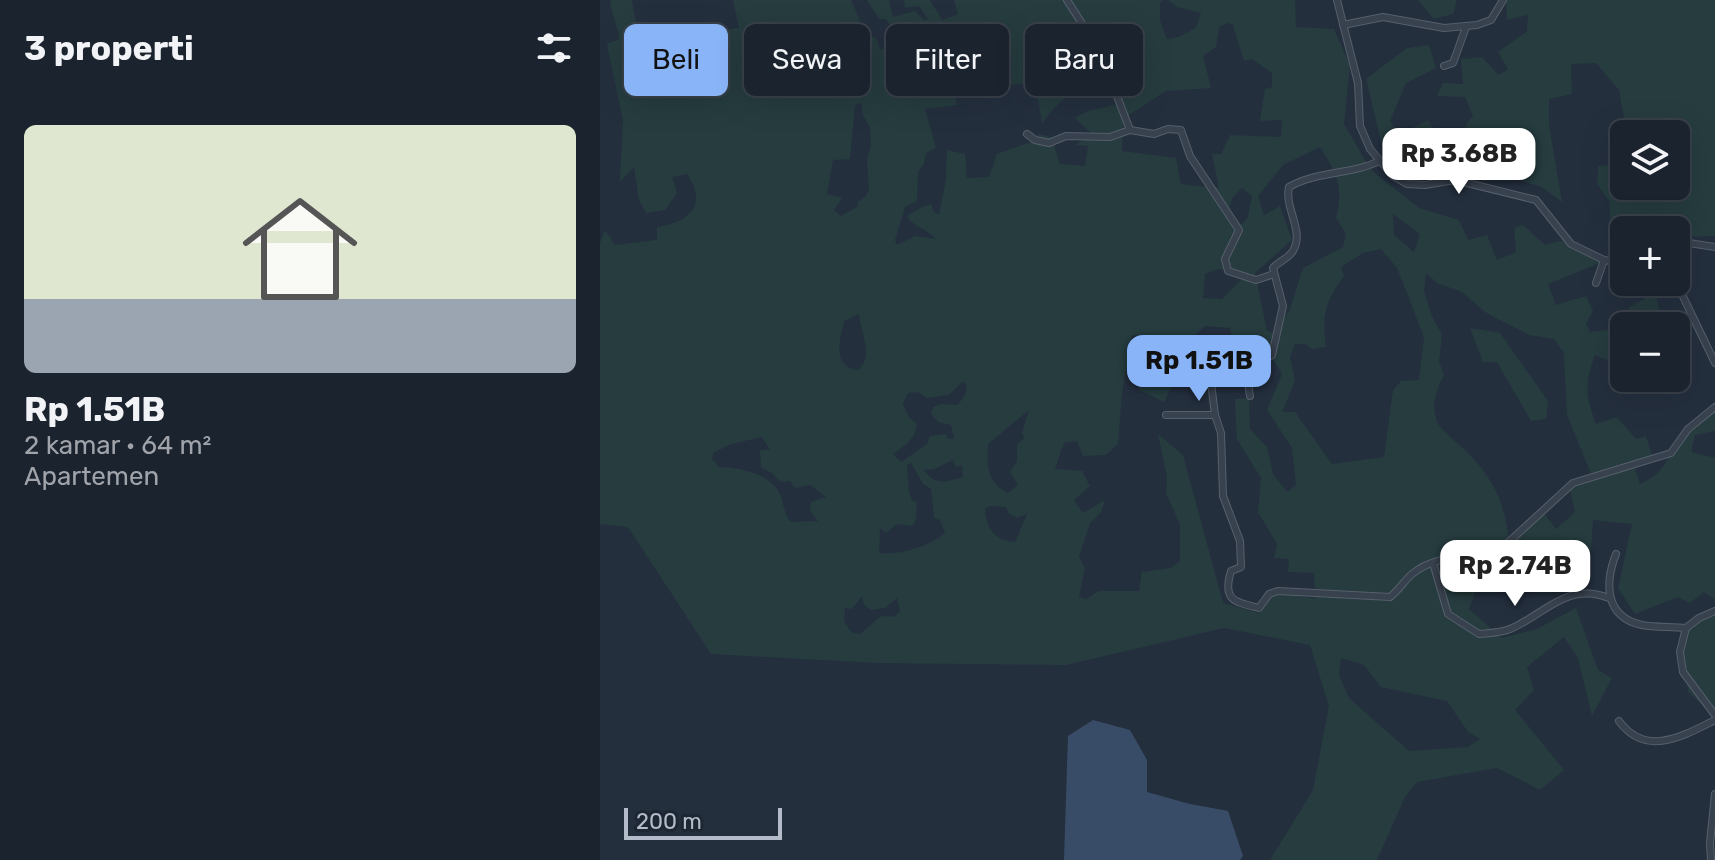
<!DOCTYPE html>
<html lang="id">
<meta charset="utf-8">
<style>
:root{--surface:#1b232e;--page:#242b36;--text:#f1f3f6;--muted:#a0a4aa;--line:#39404a;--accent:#8ab4f8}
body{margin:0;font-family:Rubik,sans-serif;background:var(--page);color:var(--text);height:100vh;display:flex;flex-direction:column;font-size:30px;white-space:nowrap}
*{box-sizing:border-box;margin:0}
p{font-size:26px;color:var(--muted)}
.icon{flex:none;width:44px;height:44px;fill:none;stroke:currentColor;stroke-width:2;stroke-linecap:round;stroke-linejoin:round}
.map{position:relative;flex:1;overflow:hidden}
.panel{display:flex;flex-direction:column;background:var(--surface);width:600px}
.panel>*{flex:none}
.banner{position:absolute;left:24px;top:24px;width:760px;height:72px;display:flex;gap:16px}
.controls{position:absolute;left:1010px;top:120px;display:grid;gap:16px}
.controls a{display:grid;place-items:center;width:80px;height:80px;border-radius:12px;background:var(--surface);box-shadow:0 8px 32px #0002,0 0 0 2px var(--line);font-size:40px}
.scale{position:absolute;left:24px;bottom:20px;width:158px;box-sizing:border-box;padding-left:8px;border:4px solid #b4bcc9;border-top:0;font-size:22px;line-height:28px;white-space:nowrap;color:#b4bcc9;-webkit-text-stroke:6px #1d2633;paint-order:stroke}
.price{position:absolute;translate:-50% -68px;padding:0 18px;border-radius:16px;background:#fff;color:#222;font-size:26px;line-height:52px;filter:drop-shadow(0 2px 4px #0008)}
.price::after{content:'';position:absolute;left:50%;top:48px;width:24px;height:18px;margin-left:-12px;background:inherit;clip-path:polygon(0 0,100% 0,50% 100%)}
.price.selected{background:var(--accent);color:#111}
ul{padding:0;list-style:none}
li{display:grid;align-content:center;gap:16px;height:424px;padding:0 24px}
li span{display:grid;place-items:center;height:248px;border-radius:12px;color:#555}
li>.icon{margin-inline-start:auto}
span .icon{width:144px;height:144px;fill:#fffc;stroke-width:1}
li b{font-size:34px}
h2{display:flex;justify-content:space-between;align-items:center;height:96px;padding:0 24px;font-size:34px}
.tag{padding:0 28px;border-radius:12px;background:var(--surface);box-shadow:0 8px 32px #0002,0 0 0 2px var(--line);font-size:28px;line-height:72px}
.tag.selected{background:var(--accent);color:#111}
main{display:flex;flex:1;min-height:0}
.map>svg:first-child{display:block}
.green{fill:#263c3f;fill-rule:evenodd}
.water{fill:#394c67}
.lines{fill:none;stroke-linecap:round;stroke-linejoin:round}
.minor-casing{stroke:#565f6c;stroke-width:8}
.minor{stroke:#38414e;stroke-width:6}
</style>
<main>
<section class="panel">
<h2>3 properti<svg class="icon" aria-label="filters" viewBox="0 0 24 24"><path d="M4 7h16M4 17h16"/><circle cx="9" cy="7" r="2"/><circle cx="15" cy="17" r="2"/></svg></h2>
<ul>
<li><span style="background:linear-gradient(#dfe7d0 70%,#9aa5b1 0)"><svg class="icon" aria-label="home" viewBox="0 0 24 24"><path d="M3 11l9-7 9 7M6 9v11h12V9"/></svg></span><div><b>Rp 1.51B</b><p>2 kamar · 64 m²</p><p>Apartemen</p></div></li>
</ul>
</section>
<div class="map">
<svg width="1115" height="860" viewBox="0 0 1115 860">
<rect width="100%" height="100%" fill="#242f3e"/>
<!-- green -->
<g class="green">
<path d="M10,0H32L37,29L111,31L139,28L133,0H251L259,18L261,38L276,37L280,50L287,46L295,53L299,51L291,26L286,19H279L267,0H289L293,17L315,11L324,20L328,19L319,6L305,8L304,0H330L342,20L358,14L354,0H563L560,2V20L567,39L579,37L596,28L601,13L577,7L568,0H695L696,27L734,29L750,65L744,124L770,169L819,208L859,220L868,240L887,235L897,260L916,252L914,228L923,225L945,245L964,240L1002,262L948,284L956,305L986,296L993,311L986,324L990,332L1024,328V367L995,355C985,382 985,396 996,424L1017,417L1036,439L1046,436L1053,458L1034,466L1040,484C1073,469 1065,452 1084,430C1091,421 1104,422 1115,408V431L1095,435L1091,452L1115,458V600L1104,592L1090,603L1078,597L1035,614L1018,588L1032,524L993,520L991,550L977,567H962L923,583L883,573L869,609L902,638L937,629L976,608L998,670L1012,678L992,716L978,658L964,637L927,667L934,690L915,710L964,770L940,790L897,768L817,782L805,797L777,860H670L713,790L729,706L710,645L624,628L466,665L278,663L111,654L28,527L0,524V243L5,230L15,245L57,240V227C90,222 108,205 87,174L72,177L77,193L65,210L46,213L39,200L34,167L20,182L23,121L7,44L19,39C18,25 11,14 10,0ZM628,23L633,25L644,61L652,59L672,73V87L665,89L660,121L682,120L681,137L630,135L621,154H612L619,188L581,184L576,158L522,151L524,118L566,91L611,88L603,56L616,47L619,27ZM346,30L369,44L383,87L435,83L442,124C460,98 480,84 511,77L517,104C500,110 491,107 475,118L491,133L476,145L488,146L485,166L460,164L455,149V138L438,134L436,140L397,154L389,177L367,178L365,154L347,150L346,179L339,215L334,212L331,204L322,207L307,216C313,228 328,228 335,239L315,236L297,245L295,240L305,207L317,201L318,172L324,164L326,153L336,148L325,109L357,105L353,88L336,78L333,58ZM261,102L263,115L270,128L271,145L267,160L269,189L266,196L258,202L257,207L241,216L234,210L242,198L227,194L233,160L250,159L255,106ZM720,147C737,174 744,186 736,218L746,234L743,247L703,268L690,309L674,333L667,331L655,273L692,240L680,206L664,215L658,196L683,165ZM642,188L652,196L648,217L642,224L635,223L628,213L632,198ZM793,214L820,234L814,252L794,235ZM781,249L797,268L824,337L819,380L801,381L793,390L784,457L732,464L695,412H682L695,381L690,357L695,344H705L712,349L726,347C722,314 725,303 744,276L741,267L763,253ZM618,269L635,272L642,279L622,299L603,298L605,274ZM826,273L837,283L862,292L885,312L929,335L954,339L964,353L967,415L992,476L969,486L975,512L956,529L941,509L909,543C906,504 893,477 864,449C857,442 842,432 838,423C830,405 836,391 844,375L839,361L842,335L831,314L824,291ZM259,314C261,332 274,358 258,370C231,367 240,339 244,321ZM605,326L630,328L636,351L637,373L671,357L682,374L667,410L692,448L696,485L687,492L673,474L667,447L650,429L649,398L635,399L637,439L661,478L658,512L677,544L674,558L689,559L688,572L714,573L716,599L674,592L660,613L623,603L583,455L558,434L567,477L566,493L580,525V561L571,568L542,572L539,591H499L486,599L479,597L485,568L479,557L490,523L501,512L505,500L483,513L474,500L490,486L482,471L455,469L464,443L477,441L483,456L506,455L518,444L522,393L532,335L552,337L539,390L564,402L576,380L593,379L591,340ZM362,382L366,384C368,393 363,400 356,405L342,404L333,407L331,414L338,422L351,425L354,438L348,439L346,434L330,436L327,444L301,462L293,454C304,447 316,438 317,424L309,417L303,404L308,393L318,392L327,398L349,395ZM429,410L422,433L424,438L417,445V461L410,472L418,485L408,493C386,482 387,466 388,444ZM162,437L170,450H160L161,467L172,473L181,482L190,481L195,488L210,485L226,497L211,502L210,511L218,521L190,522C183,510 183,500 179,492C168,472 138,468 119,467L112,459L113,453L131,444ZM353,460L356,467L362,465L363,477C346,482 335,486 324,470L334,469ZM311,463L323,484L331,489L334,518L340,520L345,533C328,547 301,555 279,553L280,528L286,533L297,524L312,526L316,519L317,502L312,501L309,492L307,465ZM392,506L406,507L409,514L417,518L427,514L415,542C394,540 386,529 385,508ZM262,596L264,605L271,610L285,608L297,598L300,611L294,617L281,616L260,634L252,633L244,621L245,608L252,609ZM741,658L764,665L781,687L847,701L868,732L880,739L868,747L809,751L749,698L739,675Z"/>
<polygon points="818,0 857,0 853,14 834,19"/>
<polygon points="906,0 1115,0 1115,236 1076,237 1076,230 1036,230 1036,224 1011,222 1009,201 997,184 998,166 1024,164 1024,186 1076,186 1076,134 1027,134 1019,90 996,63 971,64 972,94 949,99 949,125 962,202 940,186 924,182 916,157 903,157 896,138 875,139 865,126 873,116 865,97 837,96 843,83 863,84 861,59 882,57 899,75 908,69 898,52 927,31 928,15 907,20"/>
<polygon points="829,45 836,68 806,83 790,121 799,135 828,120 839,138 819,153 819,168 782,145 766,79 807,48"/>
<polygon points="1055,293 1064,326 1034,326 1028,308"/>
<polygon points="870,328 900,333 948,401 946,419 931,421 897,362 883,362"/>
<polygon points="1115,612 1115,716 1088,692 1083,657 1088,628"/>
</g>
<!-- water -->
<g class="water">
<polygon points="24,43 39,45 41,66 50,77 27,85"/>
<polygon points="493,720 530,730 547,760 547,792 590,804 628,811 643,856 640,860 464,860 468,736"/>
</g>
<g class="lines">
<!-- minor casing -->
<g class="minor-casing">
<g id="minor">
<polyline points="467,0 500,52 530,130"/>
<polyline points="737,0 758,83 760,126 770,149 793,176 807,184 825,185 855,180 936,200 971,244 1004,260 1017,262 1024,260"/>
<polyline points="743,25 783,17 844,28 877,25 891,20 903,0"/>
<polyline points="844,66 853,63 866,27"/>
<polyline points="427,134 435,140 449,143 466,136 510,137 530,130 554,134 568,129 581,130 590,156 639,230 625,259 628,271 656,280 674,274"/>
<path d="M779,161C751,175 716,171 689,187C684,208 705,231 693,251C688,259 679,261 673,268L683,306L672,355C658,365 633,382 615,379L611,382L615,415L621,433L623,496L640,541L641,567L631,571C622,601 635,602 659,608L669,594L678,591L790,597C799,590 804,581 812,574C838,553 871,559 900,550L973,483L1071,453L1088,429L1115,407"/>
<polyline points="1076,244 1089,243 1115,247"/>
<polyline points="1076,282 1115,363"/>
<polyline points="996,283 1004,260"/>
<polyline points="646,370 650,396"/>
<polyline points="566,415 615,415"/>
<path d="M1016,554C1005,582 1004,617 1042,625C1056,628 1072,626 1086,628"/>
<path d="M833,563L848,614L879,634C888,633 901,633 910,629C944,615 967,581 1009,598"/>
<polyline points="1115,611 1099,618 1086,628 1080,652 1083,672 1115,715"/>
<path d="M1019,721C1046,758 1083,736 1115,720"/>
<polyline points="1111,860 1110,843 1115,794"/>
</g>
</g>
<!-- minor -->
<use href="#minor" class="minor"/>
</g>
</svg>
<div class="controls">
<a><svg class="icon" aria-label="layers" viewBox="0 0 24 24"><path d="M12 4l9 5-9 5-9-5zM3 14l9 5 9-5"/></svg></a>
<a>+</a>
<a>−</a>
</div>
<div class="scale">200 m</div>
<b class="price" style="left:859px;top:196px">Rp 3.68B</b>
<b class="price selected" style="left:599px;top:403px">Rp 1.51B</b>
<b class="price" style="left:915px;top:608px">Rp 2.74B</b>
<div class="banner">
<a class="tag selected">Beli</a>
<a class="tag">Sewa</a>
<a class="tag">Filter</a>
<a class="tag">Baru</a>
</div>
</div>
</main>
